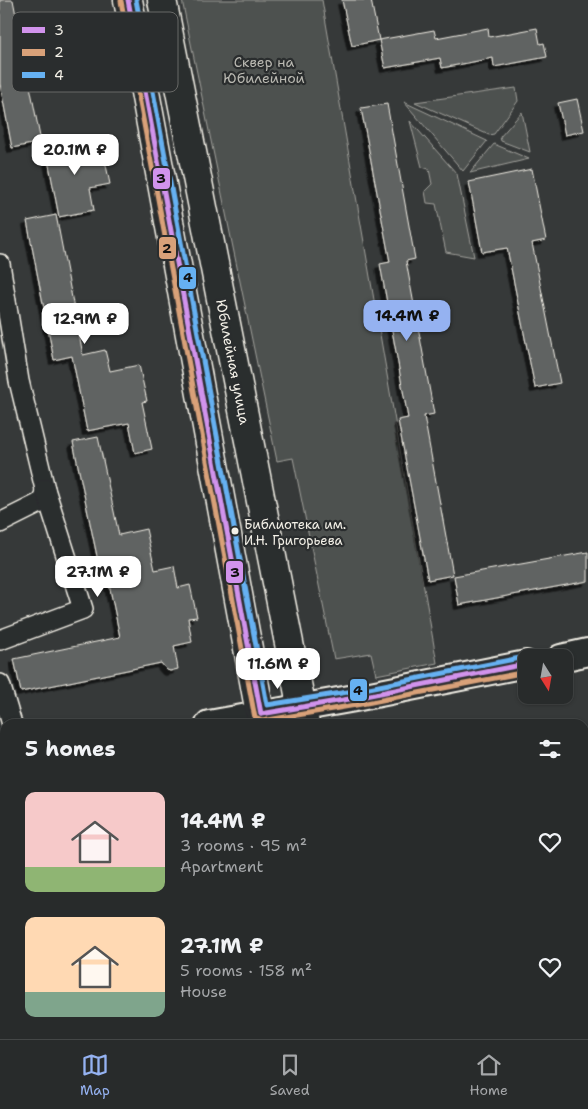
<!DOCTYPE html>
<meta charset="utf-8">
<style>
:root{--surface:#282b2b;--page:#303333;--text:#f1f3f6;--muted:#a5a7a9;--line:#444747;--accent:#95b2f1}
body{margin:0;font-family:"Shantell Sans",sans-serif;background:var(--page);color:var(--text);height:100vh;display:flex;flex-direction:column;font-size:19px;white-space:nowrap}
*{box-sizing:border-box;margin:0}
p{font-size:16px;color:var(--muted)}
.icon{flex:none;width:28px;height:28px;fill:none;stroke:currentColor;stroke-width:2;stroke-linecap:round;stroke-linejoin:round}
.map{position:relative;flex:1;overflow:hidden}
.panel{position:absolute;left:0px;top:719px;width:589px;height:321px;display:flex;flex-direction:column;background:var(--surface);border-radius:15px 15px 0 0;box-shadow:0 1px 4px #0004,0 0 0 1px var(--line)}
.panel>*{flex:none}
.needle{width:32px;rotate:169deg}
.buttons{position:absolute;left:518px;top:649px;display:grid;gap:10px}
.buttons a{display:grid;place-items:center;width:55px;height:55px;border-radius:10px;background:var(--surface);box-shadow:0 1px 4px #0004,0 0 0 1px var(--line);font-size:25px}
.price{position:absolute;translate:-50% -42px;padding:0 11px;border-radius:10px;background:#fff;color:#222;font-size:16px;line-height:32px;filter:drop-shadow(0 1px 2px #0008)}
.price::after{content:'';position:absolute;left:50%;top:30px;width:15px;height:11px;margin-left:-8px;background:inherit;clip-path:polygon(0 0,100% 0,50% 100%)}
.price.current{background:var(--accent);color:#111}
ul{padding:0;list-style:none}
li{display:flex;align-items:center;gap:15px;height:125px;padding:0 25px}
li span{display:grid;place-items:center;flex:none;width:140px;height:100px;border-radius:10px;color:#555}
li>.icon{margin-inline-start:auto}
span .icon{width:60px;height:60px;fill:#fffc;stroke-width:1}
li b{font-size:21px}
h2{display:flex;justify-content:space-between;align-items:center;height:60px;padding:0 25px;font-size:21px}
.dock{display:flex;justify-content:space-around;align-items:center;height:70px;border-top:1px solid var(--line);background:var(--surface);font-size:14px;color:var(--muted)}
.dock a{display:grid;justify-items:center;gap:2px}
.dock .current{color:var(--accent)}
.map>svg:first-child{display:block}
.green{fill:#4e514f;stroke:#a1a19c}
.building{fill:#616362;stroke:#f4f1e8;filter:url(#shadow)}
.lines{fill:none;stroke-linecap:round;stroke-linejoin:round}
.minor-casing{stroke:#f4f1e8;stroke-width:22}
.secondary-casing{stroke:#f4f1e8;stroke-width:30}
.trunk-casing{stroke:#f4f1e8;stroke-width:31}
.minor{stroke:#2a2d2e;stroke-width:19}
.secondary{stroke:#2a2d2e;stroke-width:26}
.trunk{stroke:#2a2d2e;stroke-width:28}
.bus-1-casing{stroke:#2a2d2e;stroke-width:9}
.bus-2-casing{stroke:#2a2d2e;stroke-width:9}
.bus-3-casing{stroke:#2a2d2e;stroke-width:9}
.bus-1{stroke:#d193ec;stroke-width:5}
.bus-2{stroke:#d9a179;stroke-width:5}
.bus-3{stroke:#66b1f2;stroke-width:5}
.bus-dot{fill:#f4f1e8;stroke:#2a2d2e;stroke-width:2}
.labels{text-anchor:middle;stroke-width:4.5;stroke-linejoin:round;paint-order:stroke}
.bus-label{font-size:13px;fill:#f4f1e8;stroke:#2a2d2e;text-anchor:start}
.park-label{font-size:14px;fill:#bab9b2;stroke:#2a2d2e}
.street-label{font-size:14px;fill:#f4f1e8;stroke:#2a2d2e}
.key{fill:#2a2d2e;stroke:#676866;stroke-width:1}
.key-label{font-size:14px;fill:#f4f1e8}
.line-badge{stroke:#2a2d2e;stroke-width:2}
.pale-badge-label{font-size:14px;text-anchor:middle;font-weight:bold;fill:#111}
</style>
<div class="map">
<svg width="588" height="1039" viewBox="0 0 588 1039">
<defs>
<filter id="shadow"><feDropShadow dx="-4.5" dy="4.5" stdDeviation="0" flood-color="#0009"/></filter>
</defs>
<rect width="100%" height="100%" fill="#363939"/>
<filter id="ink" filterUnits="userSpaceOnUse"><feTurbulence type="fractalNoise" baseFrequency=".02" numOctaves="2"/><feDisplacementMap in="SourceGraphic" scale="10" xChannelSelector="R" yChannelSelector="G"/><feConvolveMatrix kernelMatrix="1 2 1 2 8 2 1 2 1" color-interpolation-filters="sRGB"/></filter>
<g filter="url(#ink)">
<!-- green -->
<g class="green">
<polygon points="182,0 322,0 437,663 376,675 371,653 334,659 293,458 277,461"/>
<polygon points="516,88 518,101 494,134 489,135 415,102"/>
<polygon points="404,102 487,141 463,171"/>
<polygon points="522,112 530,152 501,141 500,137"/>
<polygon points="410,121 457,174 474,257 446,252 436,204 427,203 425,191 432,184 429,169 422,167"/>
<polygon points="494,144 529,159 470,173"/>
</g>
<!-- building -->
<g class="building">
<polygon points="0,0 13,0 41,142 12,148 0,84"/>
<polygon points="342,0 371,0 379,40 352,46"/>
<polygon points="488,28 489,37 537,28 540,44 544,43 547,57 494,67 493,58 442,68 440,58 385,68 379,40 434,30 436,38"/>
<polygon points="577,99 584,131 565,135 558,103"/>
<polygon points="387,104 415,259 406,261 434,414 424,416 453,575 428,580 398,420 408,418 380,264 390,262 361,108"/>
<polygon points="81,137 85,159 104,156 110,184 90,188 94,210 59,217 45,144"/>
<polygon points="532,169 546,240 532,243 560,383 535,388 507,248 482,252 469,182"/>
<polygon points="56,215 83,355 105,350 110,371 139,365 147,401 142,402 152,449 135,453 129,423 87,431 72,356 54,360 27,221"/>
<polygon points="98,437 119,535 146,529 155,570 174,566 178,588 190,585 197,617 188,618 192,642 174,646 178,669 170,671 167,670 161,663 21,692 14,659 120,637 108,579 102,580 73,442"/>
<polygon points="588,552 588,581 459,605 454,576"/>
</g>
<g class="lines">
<!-- minor casing -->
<g class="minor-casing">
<g id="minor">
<polyline points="0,264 19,381 45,489 44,497 40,503 0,523"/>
<polyline points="0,640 83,609 45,489"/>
<polyline points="0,684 12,724"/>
</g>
</g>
<!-- secondary casing -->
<g class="secondary-casing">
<g id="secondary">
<polyline points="561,658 588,652"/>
<polyline points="209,724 355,698 526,664"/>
<polyline points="0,772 5,771"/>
</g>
</g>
<!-- trunk casing -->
<g class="trunk-casing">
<g id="trunk">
<polyline points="128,0 262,724"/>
<polyline points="162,0 305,724"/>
<polyline points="322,1035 323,1039"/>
<polyline points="365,1035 365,1039"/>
</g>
</g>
<!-- minor -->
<use href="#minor" class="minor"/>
<!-- secondary -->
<use href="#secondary" class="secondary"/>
<!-- trunk -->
<use href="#trunk" class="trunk"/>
<!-- bus-1 casing -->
<g class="bus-1-casing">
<g id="bus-1">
<polyline points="128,0 261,714"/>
<polyline points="261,714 355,698 526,664"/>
</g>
</g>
<!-- bus-2 casing -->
<g class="bus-2-casing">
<polyline id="bus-2" points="121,1 255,718 262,721 356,705 526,672"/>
</g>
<!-- bus-3 casing -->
<g class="bus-3-casing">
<polyline id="bus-3" points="136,0 267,705 354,691 525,657"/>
</g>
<!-- bus-1 -->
<use href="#bus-1" class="bus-1"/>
<!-- bus-2 -->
<use href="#bus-2" class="bus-2"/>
<!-- bus-3 -->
<use href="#bus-3" class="bus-3"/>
</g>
</g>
<!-- markers -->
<circle class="bus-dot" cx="235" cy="531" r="4.5"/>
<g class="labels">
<!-- bus labels -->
<g class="bus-label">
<text x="244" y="529">Библиотека им.<tspan x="244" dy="16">И.Н. Григорьева</tspan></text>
</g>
<!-- park labels -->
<g class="park-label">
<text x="264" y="67">Сквер на<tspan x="264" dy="16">Юбилейной</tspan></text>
</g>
<!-- street labels -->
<g class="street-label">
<text transform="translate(233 362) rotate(79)" y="5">Юбилейная улица</text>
</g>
</g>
<!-- legend -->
<rect x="12" y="12" width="166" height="80" rx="8" class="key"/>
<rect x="22" y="27" width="23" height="6" fill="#d193ec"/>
<rect x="22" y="49" width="23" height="7" fill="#d9a179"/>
<rect x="22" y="72" width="23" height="6" fill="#66b1f2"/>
<g class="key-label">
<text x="54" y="35">3</text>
<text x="54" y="57">2</text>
<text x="54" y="80">4</text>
</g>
<g class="line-badge">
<rect x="152" y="167" width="19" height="23" rx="5" fill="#d193ec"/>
<rect x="158" y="236" width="19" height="24" rx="5" fill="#d9a179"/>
<rect x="178" y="266" width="19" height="24" rx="5" fill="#66b1f2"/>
<rect x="225" y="560" width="19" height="24" rx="5" fill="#d193ec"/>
<rect x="349" y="678" width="19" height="24" rx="5" fill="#66b1f2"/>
</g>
<g class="pale-badge-label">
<text x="161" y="183">3</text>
<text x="167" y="253">2</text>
<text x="188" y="282">4</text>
<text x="235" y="577">3</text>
<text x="358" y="695">4</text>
</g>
</svg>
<div class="buttons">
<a><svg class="needle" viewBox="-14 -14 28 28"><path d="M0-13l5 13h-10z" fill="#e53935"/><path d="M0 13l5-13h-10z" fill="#a5a7a9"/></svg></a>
</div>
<b class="price" style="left:75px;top:176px">20.1M ₽</b>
<b class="price current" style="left:407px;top:342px">14.4M ₽</b>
<b class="price" style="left:85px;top:345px">12.9M ₽</b>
<b class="price" style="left:98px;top:598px">27.1M ₽</b>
<b class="price" style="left:278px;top:690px">11.6M ₽</b>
<section class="panel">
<h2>5 homes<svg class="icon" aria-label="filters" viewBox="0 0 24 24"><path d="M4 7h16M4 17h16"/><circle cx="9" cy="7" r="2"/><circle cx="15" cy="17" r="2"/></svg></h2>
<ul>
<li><span style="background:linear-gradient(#f6c9c9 75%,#8fb573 0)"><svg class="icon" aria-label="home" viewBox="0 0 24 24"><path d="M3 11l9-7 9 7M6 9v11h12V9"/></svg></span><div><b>14.4M ₽</b><p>3 rooms · 95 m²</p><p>Apartment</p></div><svg class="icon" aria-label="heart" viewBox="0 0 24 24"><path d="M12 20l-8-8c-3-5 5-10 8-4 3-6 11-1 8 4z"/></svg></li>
<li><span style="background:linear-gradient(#ffd9b3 75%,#7fa58c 0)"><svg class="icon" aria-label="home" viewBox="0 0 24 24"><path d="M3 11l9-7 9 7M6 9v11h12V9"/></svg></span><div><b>27.1M ₽</b><p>5 rooms · 158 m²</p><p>House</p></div><svg class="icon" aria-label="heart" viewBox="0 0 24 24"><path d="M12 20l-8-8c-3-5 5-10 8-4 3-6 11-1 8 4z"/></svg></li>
</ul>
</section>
</div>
<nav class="dock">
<a class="current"><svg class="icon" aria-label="map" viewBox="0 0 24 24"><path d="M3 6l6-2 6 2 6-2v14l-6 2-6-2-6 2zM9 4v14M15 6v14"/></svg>Map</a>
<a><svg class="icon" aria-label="saved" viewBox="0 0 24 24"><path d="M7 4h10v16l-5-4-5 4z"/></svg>Saved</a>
<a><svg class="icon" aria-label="home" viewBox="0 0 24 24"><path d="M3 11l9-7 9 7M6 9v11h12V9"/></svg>Home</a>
</nav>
